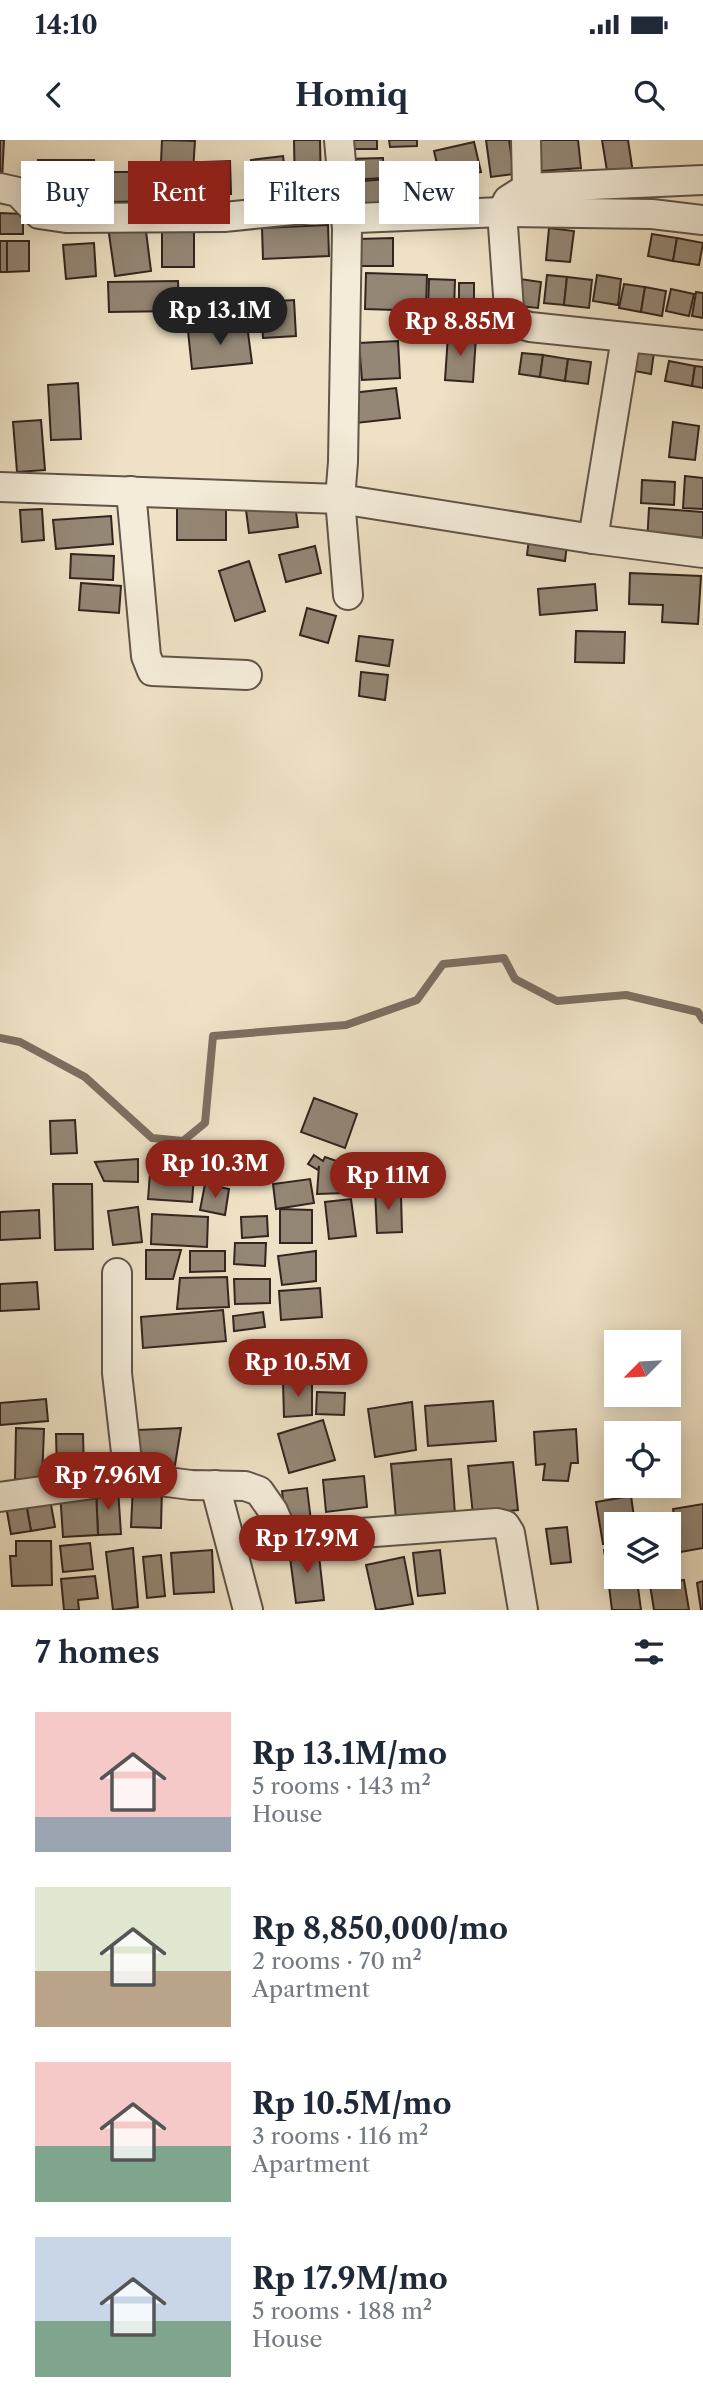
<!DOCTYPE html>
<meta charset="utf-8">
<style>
:root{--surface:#fff;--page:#f6f6f7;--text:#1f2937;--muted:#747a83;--accent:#8f2418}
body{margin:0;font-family:"Libre Caslon Text",serif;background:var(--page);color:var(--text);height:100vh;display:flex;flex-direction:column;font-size:26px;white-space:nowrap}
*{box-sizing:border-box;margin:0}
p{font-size:23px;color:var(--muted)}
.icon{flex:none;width:38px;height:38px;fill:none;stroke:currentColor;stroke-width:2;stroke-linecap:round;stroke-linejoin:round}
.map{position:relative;height:1470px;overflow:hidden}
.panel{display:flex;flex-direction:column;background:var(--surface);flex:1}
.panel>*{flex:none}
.top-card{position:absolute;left:21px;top:21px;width:662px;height:63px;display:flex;gap:14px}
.needle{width:46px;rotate:246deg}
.fabs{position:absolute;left:604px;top:1190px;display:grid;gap:14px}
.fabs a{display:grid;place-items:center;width:77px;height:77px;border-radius:0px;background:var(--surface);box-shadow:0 4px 18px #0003;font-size:35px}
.price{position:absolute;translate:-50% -60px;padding:0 16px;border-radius:24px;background:var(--accent);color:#fff;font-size:23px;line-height:46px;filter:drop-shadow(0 2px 4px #0008)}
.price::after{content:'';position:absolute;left:50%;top:42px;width:21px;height:16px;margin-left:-10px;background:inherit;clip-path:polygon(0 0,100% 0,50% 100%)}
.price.selected{background:#222;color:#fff}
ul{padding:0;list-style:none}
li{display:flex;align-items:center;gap:21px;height:175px;padding:0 35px}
li span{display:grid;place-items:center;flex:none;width:196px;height:140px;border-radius:0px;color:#555}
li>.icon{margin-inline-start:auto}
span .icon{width:84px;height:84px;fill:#fffc;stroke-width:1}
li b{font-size:30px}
h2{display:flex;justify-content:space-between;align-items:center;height:84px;padding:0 35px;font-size:30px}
.pill{padding:0 24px;border-radius:0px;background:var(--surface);box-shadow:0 4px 18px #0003;font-size:24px;line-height:63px}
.pill.selected{background:var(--accent);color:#fff}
.status{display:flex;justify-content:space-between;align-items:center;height:49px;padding:0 35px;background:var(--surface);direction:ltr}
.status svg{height:19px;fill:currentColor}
header{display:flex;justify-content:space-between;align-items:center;height:91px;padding:0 35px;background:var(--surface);font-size:32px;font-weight:700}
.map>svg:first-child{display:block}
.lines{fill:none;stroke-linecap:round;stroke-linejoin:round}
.stream{stroke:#7c6f61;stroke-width:8}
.building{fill:#948775;stroke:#32251f;stroke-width:2}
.street-casing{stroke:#615448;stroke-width:32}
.street{stroke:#f4ecd9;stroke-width:28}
</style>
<div class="status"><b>14:10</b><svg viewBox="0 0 49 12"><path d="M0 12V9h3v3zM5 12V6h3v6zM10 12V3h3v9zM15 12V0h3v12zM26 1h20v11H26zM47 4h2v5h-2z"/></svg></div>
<header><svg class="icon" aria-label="back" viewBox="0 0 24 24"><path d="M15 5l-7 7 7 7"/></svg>Homiq<svg class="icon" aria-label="search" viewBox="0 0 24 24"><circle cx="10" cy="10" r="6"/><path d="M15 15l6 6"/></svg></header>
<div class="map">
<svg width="703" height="1470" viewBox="0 0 703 1470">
<rect width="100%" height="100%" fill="#eee1c5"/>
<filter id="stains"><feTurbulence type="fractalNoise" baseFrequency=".00286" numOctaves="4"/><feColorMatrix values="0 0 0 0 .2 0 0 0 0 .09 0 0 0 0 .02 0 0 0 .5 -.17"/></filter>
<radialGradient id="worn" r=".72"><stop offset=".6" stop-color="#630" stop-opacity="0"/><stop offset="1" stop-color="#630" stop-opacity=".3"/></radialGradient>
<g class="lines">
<!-- stream -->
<polyline class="stream" points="0,898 20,902 85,937 152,998 183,1001 205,983 213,896 346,885 417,860 443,824 504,818 515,839 557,861 626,855 698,872 703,880"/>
</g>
<!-- building -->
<g class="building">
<polygon points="0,0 4,0 2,40 0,40"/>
<polygon points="162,0 195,1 192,46 160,44"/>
<polygon points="294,0 320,0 321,52 295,53"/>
<rect x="342" y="0" width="35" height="9"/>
<polygon points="389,0 417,0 417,6 390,7"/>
<polygon points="486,0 509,0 514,34 491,37"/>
<polygon points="539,0 578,0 581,28 541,31"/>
<polygon points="602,0 628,0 633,33 608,37"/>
<polygon points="474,2 481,32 441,41 434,11"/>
<polygon points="283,16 288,53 255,57 251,20"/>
<polygon points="383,18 384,38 347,40 347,19"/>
<polygon points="38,20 94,20 94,51 63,52 63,67 39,67"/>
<polygon points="230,21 231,54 206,55 204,22"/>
<polygon points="110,32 151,32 152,61 111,62"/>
<polygon points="400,38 403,70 354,73 351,42"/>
<polygon points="0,73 23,74 23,94 0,94"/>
<polygon points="145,83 151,131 115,136 108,87"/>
<polygon points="328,85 329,116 263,119 262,88"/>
<polygon points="549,88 574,91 570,122 546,120"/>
<polygon points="162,90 194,91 194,127 162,127"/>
<polygon points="652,94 677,98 673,121 648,116"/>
<polygon points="393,98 393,126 358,126 358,99"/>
<polygon points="677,98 703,103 699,125 673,121"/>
<rect x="0" y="101" width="7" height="31"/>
<polygon points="7,101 29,101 29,131 7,132"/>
<polygon points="94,103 96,136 66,139 63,105"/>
<polygon points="366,133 427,135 426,171 365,169"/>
<polygon points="547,135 567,137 564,165 544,163"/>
<polygon points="597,135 621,139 618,165 593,161"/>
<polygon points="567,137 592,140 589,168 564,165"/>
<polygon points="513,138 541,142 538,168 510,165"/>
<polygon points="429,139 455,140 454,169 428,168"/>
<polygon points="178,141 179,171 109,172 108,142"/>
<rect x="459" y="143" width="15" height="25"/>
<polygon points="624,144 645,147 641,172 619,168"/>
<polygon points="645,147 666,151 662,176 641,172"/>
<polygon points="671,149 694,154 689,176 666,171"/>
<polygon points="696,152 703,153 703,178 692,176"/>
<polygon points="294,160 296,196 263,198 261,162"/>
<polygon points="247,185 252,223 192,229 188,191"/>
<polygon points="448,195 476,197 473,242 445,240"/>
<polygon points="398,201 400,238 362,240 359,203"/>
<polygon points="632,208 654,212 651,234 629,230"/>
<polygon points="522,213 543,215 540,237 519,234"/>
<polygon points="543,215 568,219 565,241 540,237"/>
<polygon points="568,219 591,222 588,244 565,241"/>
<polygon points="669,221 695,226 692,246 665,241"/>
<polygon points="695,226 703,227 703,248 692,246"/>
<polygon points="78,243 81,299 51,300 48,245"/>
<polygon points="396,248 400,278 356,283 352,253"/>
<polygon points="41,280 45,330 17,332 13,282"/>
<polygon points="673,282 699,286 695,320 669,317"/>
<polygon points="685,336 703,338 703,369 683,368"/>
<polygon points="642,340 675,342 674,365 641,363"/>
<rect x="177" y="361" width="49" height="39"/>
<polygon points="295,364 298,387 249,393 246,370"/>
<polygon points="649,368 703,372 703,406 647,403"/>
<polygon points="42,369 44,400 22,402 20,370"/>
<polygon points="111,376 113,404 56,409 53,380"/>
<polygon points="530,391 568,396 565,421 527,415"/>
<polygon points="315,406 321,433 286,442 279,415"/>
<polygon points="71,414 114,416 113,440 70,438"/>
<polygon points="249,421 265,471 235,481 219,431"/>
<polygon points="630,433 701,436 698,484 662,482 663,465 629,464"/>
<polygon points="81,443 121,446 119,473 79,470"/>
<polygon points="595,444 597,470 540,475 538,449"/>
<polygon points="307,468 336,476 328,503 300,495"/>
<polygon points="576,491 625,492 624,523 575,522"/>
<polygon points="359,496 393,500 389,526 356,521"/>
<polygon points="361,532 388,535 385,560 359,556"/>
<polygon points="314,958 357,974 345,1008 301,992"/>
<polygon points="75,980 77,1013 51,1014 50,981"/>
<polygon points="314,1015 323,1021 325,1017 366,1031 360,1046 346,1040 346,1053 317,1054 319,1026 318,1030 308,1024"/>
<polygon points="138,1019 138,1042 104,1041 95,1022"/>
<polygon points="150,1033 194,1036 192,1062 148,1059"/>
<polygon points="310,1039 314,1063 276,1069 273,1044"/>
<polygon points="53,1044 92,1044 93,1109 55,1110"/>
<polygon points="205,1044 229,1049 225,1075 200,1070"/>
<polygon points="375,1049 401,1055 402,1092 377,1093"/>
<polygon points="351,1059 356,1096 329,1099 325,1062"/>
<polygon points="138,1067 142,1102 113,1105 108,1071"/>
<polygon points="280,1069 312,1070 312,1103 280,1103"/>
<polygon points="39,1070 40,1098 0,1100 0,1072"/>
<polygon points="152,1074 208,1077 207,1107 151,1104"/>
<polygon points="267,1076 268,1096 242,1098 241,1077"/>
<polygon points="235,1103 266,1103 265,1126 234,1124"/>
<polygon points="146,1110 181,1110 173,1139 146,1139"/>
<polygon points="190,1111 225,1111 225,1131 190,1132"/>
<polygon points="316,1111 316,1141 282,1145 278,1116"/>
<polygon points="227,1137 229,1167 177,1169 180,1138"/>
<polygon points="234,1139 270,1139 270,1163 235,1164"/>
<polygon points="37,1142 39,1169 0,1171 0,1144"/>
<polygon points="320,1148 322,1177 281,1180 279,1151"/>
<polygon points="223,1170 226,1201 143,1208 141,1177"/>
<polygon points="263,1172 265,1187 234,1191 233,1176"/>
<polygon points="319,1204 324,1232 288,1236 283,1212"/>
<polygon points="268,1205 274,1238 245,1243 240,1209"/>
<polygon points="312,1240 312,1275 284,1277 283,1243"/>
<polygon points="317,1252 345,1253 344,1275 316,1274"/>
<polygon points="46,1259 48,1281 0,1285 0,1263"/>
<polygon points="493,1261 496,1301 428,1306 425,1266"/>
<polygon points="412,1262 416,1310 375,1317 368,1269"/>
<polygon points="323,1280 335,1320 289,1333 278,1294"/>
<polygon points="16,1288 44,1289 42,1340 15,1339"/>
<polygon points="181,1288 175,1325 132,1324 138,1290"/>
<polygon points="576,1289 578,1323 571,1323 568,1341 543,1340 545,1324 536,1325 534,1292"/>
<polygon points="56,1294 83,1294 84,1332 57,1333"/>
<polygon points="451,1319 455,1374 396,1379 391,1324"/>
<polygon points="513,1322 518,1370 473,1375 468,1326"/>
<polygon points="364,1336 367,1367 326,1372 323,1340"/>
<polygon points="133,1345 162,1347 161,1388 131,1387"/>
<polygon points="307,1348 311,1381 286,1384 282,1351"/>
<polygon points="118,1349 121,1394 98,1395 96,1350"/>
<polygon points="96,1350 98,1395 63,1397 60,1352"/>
<polygon points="631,1356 635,1384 616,1384 616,1401 603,1404 596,1362"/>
<polygon points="50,1359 55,1387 31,1391 26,1363"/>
<polygon points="26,1363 31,1391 11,1394 6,1366"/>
<polygon points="703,1364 703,1408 680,1412 673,1369"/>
<polygon points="567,1387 571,1422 551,1424 546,1389"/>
<polygon points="16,1401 51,1401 52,1445 12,1446 10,1416 16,1416"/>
<polygon points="90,1403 93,1429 63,1432 60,1406"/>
<polygon points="318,1407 324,1460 296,1463 289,1410"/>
<polygon points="616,1407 616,1434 608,1435 604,1410"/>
<polygon points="133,1408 138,1467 113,1470 106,1412"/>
<polygon points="212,1410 214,1452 174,1454 171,1413"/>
<polygon points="440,1410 445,1453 418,1456 413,1413"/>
<polygon points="161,1415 165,1456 147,1458 143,1417"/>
<polygon points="404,1417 413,1464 376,1470 366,1425"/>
<polygon points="95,1436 98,1458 78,1460 79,1470 64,1470 61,1439"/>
<polygon points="637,1440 641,1470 612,1470 609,1446"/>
<polygon points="684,1440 689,1470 654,1470 650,1445"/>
<polygon points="703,1441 703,1470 701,1470 697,1443"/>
</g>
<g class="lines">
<!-- street casing -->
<g class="street-casing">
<g id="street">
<polyline points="339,0 347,89 343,322 340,359 348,455"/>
<polyline points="526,0 527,48"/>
<polyline points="703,40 527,48 508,60 502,72 509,169 514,182 530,187 703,205"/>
<polyline points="0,48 18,52 39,74 66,78 224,77 334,66 357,78 502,72 652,74 703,80"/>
<polyline points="0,347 340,359 593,399 703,413"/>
<polyline points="131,351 146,516 152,531 247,535"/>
<polyline points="593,399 626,198"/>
<polyline points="117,1133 117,1233 129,1339"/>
<polyline points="215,1345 248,1470"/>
<polyline points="0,1357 136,1338 191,1345 245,1346 259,1351 273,1371 280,1387 289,1395 306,1397 497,1383 505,1385 510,1393 523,1470"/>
</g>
</g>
<!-- street -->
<use href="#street" class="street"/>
</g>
<rect width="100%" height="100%" filter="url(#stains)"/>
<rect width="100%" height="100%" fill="url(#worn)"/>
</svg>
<div class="fabs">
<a><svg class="needle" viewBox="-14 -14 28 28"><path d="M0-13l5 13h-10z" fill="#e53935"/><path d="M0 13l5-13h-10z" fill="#747a83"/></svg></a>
<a><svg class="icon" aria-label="locate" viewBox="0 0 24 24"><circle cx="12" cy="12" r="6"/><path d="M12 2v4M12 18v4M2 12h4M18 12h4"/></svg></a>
<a><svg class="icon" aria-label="layers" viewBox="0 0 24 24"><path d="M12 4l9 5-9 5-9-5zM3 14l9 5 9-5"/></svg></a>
</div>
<b class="price selected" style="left:220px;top:207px">Rp 13.1M</b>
<b class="price" style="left:460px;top:218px">Rp 8.85M</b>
<b class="price" style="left:215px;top:1060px">Rp 10.3M</b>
<b class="price" style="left:388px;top:1072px">Rp 11M</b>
<b class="price" style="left:298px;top:1259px">Rp 10.5M</b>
<b class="price" style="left:108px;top:1372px">Rp 7.96M</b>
<b class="price" style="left:307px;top:1435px">Rp 17.9M</b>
<div class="top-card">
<a class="pill">Buy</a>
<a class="pill selected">Rent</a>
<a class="pill">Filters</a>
<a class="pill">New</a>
</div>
</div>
<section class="panel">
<h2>7 homes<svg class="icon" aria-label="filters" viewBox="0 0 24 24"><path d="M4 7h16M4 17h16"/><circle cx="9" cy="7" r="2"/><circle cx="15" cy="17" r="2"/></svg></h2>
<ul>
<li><span style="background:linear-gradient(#f6c9c9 75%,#9aa5b1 0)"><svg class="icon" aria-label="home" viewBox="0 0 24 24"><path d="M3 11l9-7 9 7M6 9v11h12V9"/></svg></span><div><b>Rp 13.1M/mo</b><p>5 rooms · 143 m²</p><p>House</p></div></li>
<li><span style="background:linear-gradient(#dfe7d0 60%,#b9a48a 0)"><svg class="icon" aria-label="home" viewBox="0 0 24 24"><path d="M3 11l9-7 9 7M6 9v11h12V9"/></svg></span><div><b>Rp 8,850,000/mo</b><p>2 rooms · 70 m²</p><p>Apartment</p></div></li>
<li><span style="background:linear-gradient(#f6c9c9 60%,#7fa58c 0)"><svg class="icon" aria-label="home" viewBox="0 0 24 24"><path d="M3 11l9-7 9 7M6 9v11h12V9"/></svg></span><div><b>Rp 10.5M/mo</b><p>3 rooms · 116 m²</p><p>Apartment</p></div></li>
<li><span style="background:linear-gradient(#c9d6e8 60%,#7fa58c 0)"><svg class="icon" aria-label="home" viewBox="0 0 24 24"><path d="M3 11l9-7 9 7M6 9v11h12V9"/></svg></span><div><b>Rp 17.9M/mo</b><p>5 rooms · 188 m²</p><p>House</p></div></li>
</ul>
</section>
